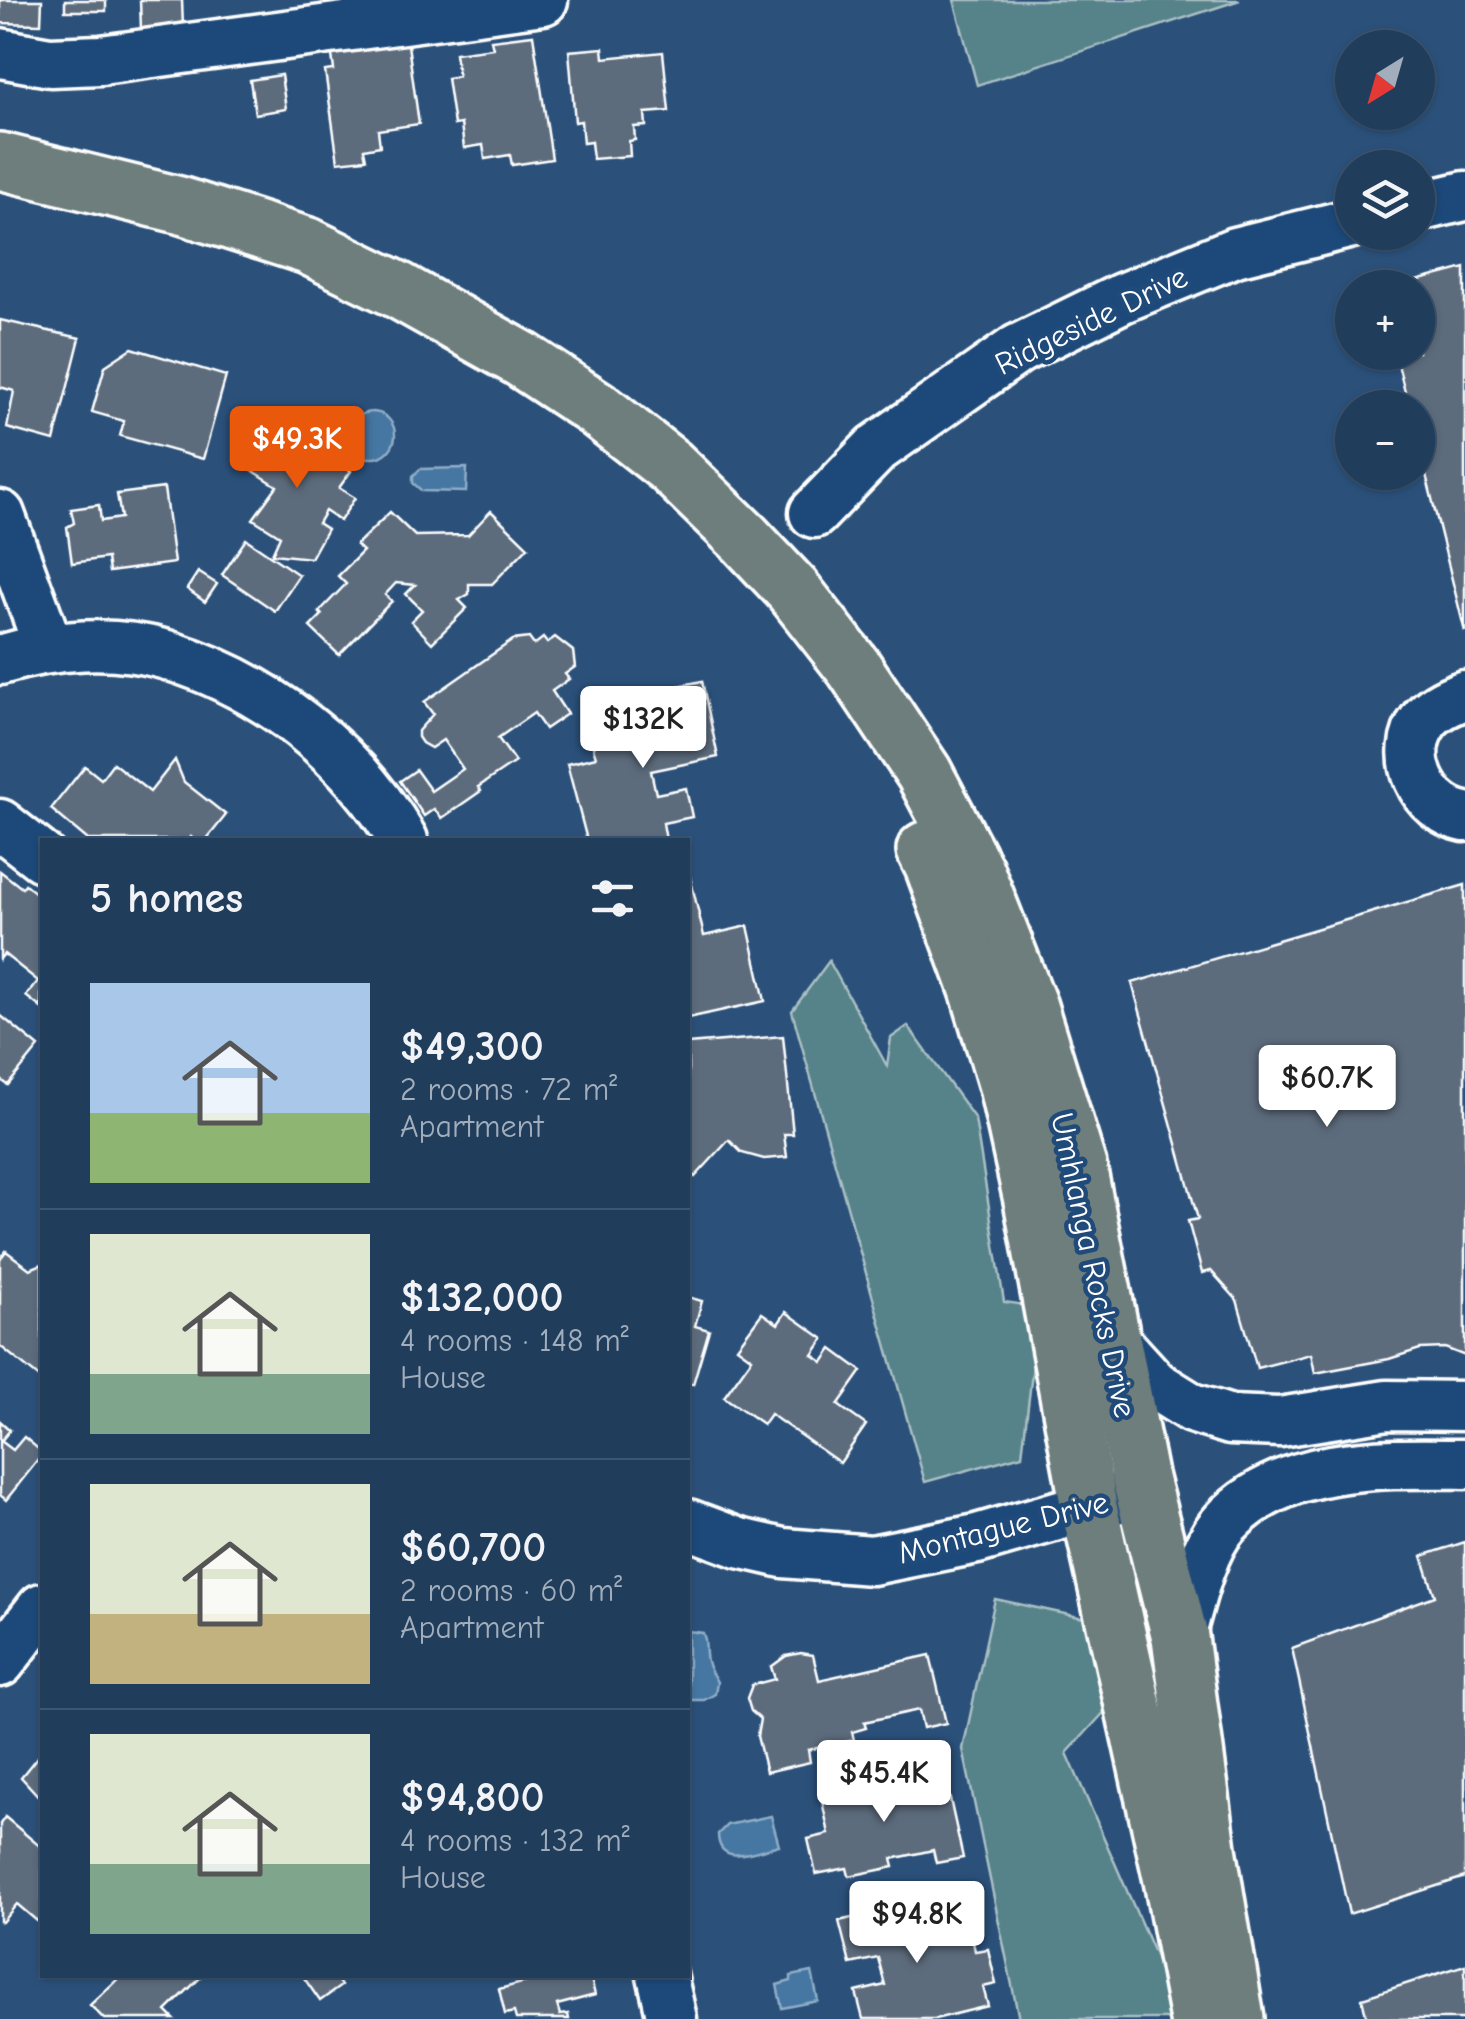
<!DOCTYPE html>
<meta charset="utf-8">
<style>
:root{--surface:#203d5c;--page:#284462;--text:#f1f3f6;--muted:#a2aebb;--line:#3d5672;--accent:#ea580c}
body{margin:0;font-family:"Comic Neue",sans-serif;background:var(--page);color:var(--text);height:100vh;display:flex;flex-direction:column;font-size:38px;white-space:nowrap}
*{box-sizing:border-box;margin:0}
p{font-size:32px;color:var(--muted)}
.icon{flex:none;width:55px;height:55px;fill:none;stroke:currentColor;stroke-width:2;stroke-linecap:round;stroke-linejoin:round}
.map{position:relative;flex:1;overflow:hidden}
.details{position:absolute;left:40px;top:838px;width:650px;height:1140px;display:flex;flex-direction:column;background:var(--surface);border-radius:0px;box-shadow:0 2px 8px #0004,0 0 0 2px var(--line)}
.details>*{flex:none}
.needle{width:65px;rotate:217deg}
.controls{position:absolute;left:1335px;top:30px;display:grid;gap:20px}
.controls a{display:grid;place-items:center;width:100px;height:100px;border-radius:50%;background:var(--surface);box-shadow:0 2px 8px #0004,0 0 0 2px var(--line);font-size:50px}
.price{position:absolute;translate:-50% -85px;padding:0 22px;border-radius:10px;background:#fff;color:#222;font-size:32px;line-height:65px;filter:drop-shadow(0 2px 5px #0008)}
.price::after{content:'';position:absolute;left:50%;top:60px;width:30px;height:22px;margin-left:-15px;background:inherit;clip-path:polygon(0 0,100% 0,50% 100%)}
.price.selected{background:var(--accent);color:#fff}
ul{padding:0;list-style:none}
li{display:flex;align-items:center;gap:30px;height:250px;padding:0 50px}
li+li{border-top:2px solid var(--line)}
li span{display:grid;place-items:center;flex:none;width:280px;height:200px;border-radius:0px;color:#555}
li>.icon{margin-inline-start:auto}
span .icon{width:120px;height:120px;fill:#fffc;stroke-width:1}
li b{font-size:42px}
h2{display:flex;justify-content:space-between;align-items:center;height:120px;padding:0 50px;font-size:42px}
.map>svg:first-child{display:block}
.green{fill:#56828a;stroke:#aac0c4;stroke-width:2.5}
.water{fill:#4477a2;stroke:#8fadc7;stroke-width:2.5}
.building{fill:#5d6c7d;stroke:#fff;stroke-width:2.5}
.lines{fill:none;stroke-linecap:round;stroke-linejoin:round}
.minor-casing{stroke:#fff;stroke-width:55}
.major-casing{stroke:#fff;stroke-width:62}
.minor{stroke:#1f4a7a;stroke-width:48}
.major{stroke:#6d7e7c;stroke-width:55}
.labels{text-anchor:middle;stroke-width:9;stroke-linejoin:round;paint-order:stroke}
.street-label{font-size:32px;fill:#fff;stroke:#1f4a7a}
</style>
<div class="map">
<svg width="1465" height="2019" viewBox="0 0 1465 2019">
<rect width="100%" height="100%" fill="#2b517b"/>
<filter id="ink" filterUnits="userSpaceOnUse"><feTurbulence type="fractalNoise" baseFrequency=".01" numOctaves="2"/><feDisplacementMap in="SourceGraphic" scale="20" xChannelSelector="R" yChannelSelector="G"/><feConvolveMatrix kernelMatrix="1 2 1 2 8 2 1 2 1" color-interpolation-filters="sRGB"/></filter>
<g filter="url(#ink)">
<!-- green -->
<g class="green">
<polygon points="954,0 1240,0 977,85"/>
<polygon points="829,961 887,1066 891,1038 908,1026 975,1119 1004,1302 1040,1307 1022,1455 925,1482 792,1011"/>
<polygon points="995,1599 1135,1629 1152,1660 1067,1753 1171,1992 1167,2019 1019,2019 963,1749"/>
</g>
<!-- water -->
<g class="water">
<circle cx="372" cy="435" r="23"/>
<polygon points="467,468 466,492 422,491 413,483 413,476 420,469"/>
<path d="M688,1631L703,1633C707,1642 705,1645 706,1654C706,1665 712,1673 717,1682L715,1694L704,1700H688Z"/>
<path d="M771,1816L779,1845C758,1850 718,1869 718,1834L727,1825Z"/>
<polygon points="812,1972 818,2001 782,2008 777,1985 791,1981 791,1976"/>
</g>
<!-- building -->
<g class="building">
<polygon points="0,0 42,0 41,24 0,23"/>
<rect x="65" y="0" width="41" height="11"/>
<polygon points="140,0 182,0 183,27 141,30"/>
<polygon points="406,30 419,124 378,130 380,146 364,149 366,159 338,162 325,71 334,70 331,48"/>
<polygon points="533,35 552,159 512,165 510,155 485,159 483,145 464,148 461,124 454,125 447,78 458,76 455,53 493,48 491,40"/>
<polygon points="603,48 604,58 663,52 669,111 645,113 646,126 634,127 635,140 629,141 630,156 593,159 591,142 583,143 581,121 575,122 569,51"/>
<polygon points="281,75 286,109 255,114 250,80"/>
<polygon points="1465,268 1465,632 1418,442 1418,408 1409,408 1395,352 1418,352 1418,288 1389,288"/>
<polygon points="0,320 80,338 54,441 7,428 14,391 0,387"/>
<polygon points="132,348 226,376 203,459 120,436 124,421 92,412 105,366"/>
<polygon points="268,422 305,447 307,443 351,471 339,488 355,498 340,521 325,511 318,523 327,529 311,558 272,554 280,536 253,519 277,486 241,463"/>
<polygon points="164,488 174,563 109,572 107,558 72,563 67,527 74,523 71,509 99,505 101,521 121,518 117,494"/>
<polygon points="491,511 528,547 492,584 469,584 469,594 459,600 467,608 432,643 411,621 422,610 406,594 415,585 396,583 385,595 392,601 339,655 310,627 322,615 319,612 346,584 338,576 363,551 356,545 390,512 415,536 468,535"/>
<polygon points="246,539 299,575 275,611 222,575"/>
<polygon points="198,572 217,584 205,602 187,589"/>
<polygon points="555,637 573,651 575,667 565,674 569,679 552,691 567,714 545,729 534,713 498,738 515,762 478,787 481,791 442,818 434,809 424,816 400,781 416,770 431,791 463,769 443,740 431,748 422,743 418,737 418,731 433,714 424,702 513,640 529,638 534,645 543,638 547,643"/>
<polygon points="702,681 718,757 651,771 656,794 686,788 692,817 663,823 666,840 587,840 567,764 596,757 593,747 620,728 664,719 661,702 681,698 678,686"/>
<polygon points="175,760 184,782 226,815 206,840 194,840 191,837 189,840 88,840 51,809 85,766 101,779 113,763 150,792"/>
<polygon points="0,871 22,888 25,884 42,898 41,1008 26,996 38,981 4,954 0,959"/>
<polygon points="689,872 704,936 748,926 765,1001 688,1018 688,873"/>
<polygon points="1465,885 1465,1356 1445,1348 1420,1349 1389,1359 1315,1373 1311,1354 1257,1368 1237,1300 1211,1271 1202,1273 1188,1221 1198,1219 1132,983"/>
<polygon points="0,1015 39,1047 8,1085 0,1079"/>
<polygon points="783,1036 793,1134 784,1134 787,1157 764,1159 742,1153 729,1140 695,1177 688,1170 688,1044"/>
<polygon points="6,1251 30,1269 42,1264 42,1380 0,1346 0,1259"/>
<polygon points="688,1297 702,1301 695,1326 709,1330 693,1384 688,1383"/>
<polygon points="786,1312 824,1339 813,1355 823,1362 832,1349 862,1371 838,1405 866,1425 840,1463 770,1414 763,1424 724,1397 752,1358 737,1347 762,1313 778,1324"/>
<polygon points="0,1421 10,1430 1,1441 13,1450 24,1437 42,1452 42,1455 6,1500 0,1495"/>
<polygon points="1465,1542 1465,1877 1349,1914 1292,1648 1435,1596 1422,1556"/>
<polygon points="801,1653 813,1655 819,1680 930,1655 946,1723 923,1728 919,1710 864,1722 866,1728 852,1732 854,1740 808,1750 810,1762 766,1772 757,1736 760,1719 751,1711 747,1698 752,1685 775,1679 771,1667 786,1656"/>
<polygon points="37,1757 42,1758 42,1800 21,1777"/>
<polygon points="871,1761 876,1784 891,1781 894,1791 946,1781 963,1858 936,1863 933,1850 892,1859 894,1867 849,1876 847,1868 816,1874 808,1839 829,1834 821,1796 854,1789 849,1766"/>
<polygon points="5,1817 42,1848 42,1916 37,1921 17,1904 2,1922 0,1921 0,1824"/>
<polygon points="928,1900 938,1941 971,1933 975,1951 988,1949 996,1984 983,1987 988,2006 935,2019 863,2019 856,1992 885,1985 878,1958 850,1964 839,1921"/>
<polygon points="1465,1965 1465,2019 1367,2019 1362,1998"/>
<polygon points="116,1975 203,1975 166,2011 174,2019 104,2019 90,2005 119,1978"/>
<polygon points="309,1975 334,1975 341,1986 320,2001 304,1978"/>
<polygon points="532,1975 590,1975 595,1995 557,2005 560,2015 568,2014 569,2019 516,2019 514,2012 505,2014 499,1989 534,1980"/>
</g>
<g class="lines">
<!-- minor casing -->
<g class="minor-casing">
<g id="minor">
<polyline points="0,53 50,62 101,60 543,0"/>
<polyline points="1418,207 1465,196"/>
<polyline points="814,513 877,448 1018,349 1122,298 1235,252 1352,223"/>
<polyline points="0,515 49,648"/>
<path d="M0,660C53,644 113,639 167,655C264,684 352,752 403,840"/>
<path d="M1465,695C1451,700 1434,708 1425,719C1397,755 1423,810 1465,817"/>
<polyline points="0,824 42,857"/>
<polyline points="1112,1338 1155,1385 1192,1408 1230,1420 1280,1422 1387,1405 1465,1406"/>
<polyline points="688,1524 739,1543 783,1553 872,1560 977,1539 1126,1496"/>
<path d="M1180,1637C1190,1602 1201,1549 1225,1523C1284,1459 1385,1463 1465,1464"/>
<polyline points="0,1662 42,1608"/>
<polyline points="662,1975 672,2019"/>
</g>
</g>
<!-- major casing -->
<g class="major-casing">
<g id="major">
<polyline points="0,161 179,205 308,246 398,290 521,359 597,409 670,466 745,539 793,590 854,668 924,773 976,872 1029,1007 1078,1166 1139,1475 1180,1637 1208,1849 1236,2019"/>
<polyline points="925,850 933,866 978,989 1007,1086 1032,1200 1089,1507 1172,1880 1198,2019"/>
</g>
</g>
<!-- minor -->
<use href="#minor" class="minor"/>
<!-- major -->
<use href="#major" class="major"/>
</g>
</g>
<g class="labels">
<!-- street labels -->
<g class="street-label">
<text transform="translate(1091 320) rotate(-26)" y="11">Ridgeside Drive</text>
<text transform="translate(1094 1265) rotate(78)" y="11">Umhlanga Rocks Drive</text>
<text transform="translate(1003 1527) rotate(-14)" y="11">Montague Drive</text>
</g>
</g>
</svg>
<div class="controls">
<a><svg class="needle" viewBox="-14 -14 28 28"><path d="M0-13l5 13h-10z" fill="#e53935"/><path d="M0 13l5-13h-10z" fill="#a2aebb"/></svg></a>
<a><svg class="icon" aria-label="layers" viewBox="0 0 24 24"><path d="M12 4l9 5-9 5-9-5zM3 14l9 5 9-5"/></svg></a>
<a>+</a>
<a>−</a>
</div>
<b class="price selected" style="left:297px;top:491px">$49.3K</b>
<b class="price" style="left:643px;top:771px">$132K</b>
<b class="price" style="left:1327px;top:1130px">$60.7K</b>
<b class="price" style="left:884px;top:1825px">$45.4K</b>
<b class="price" style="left:917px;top:1966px">$94.8K</b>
<section class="details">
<h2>5 homes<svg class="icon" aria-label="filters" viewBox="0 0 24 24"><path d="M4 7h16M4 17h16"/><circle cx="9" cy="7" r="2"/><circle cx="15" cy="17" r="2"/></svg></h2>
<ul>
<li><span style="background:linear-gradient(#a9c7e8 65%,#8fb573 0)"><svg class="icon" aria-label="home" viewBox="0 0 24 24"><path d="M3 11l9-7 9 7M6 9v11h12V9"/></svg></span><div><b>$49,300</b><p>2 rooms · 72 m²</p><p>Apartment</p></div></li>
<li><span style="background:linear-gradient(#dfe7d0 70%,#7fa58c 0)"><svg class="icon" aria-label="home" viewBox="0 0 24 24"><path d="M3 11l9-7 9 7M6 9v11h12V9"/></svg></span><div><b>$132,000</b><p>4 rooms · 148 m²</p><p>House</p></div></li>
<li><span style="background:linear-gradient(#dfe7d0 65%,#c2b280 0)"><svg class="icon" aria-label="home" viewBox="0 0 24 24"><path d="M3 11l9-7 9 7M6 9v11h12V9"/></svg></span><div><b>$60,700</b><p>2 rooms · 60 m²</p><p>Apartment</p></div></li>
<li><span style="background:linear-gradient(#dfe7d0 65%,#7fa58c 0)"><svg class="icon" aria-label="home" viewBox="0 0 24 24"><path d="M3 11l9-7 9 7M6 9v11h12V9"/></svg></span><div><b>$94,800</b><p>4 rooms · 132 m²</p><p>House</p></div></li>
</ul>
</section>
</div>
